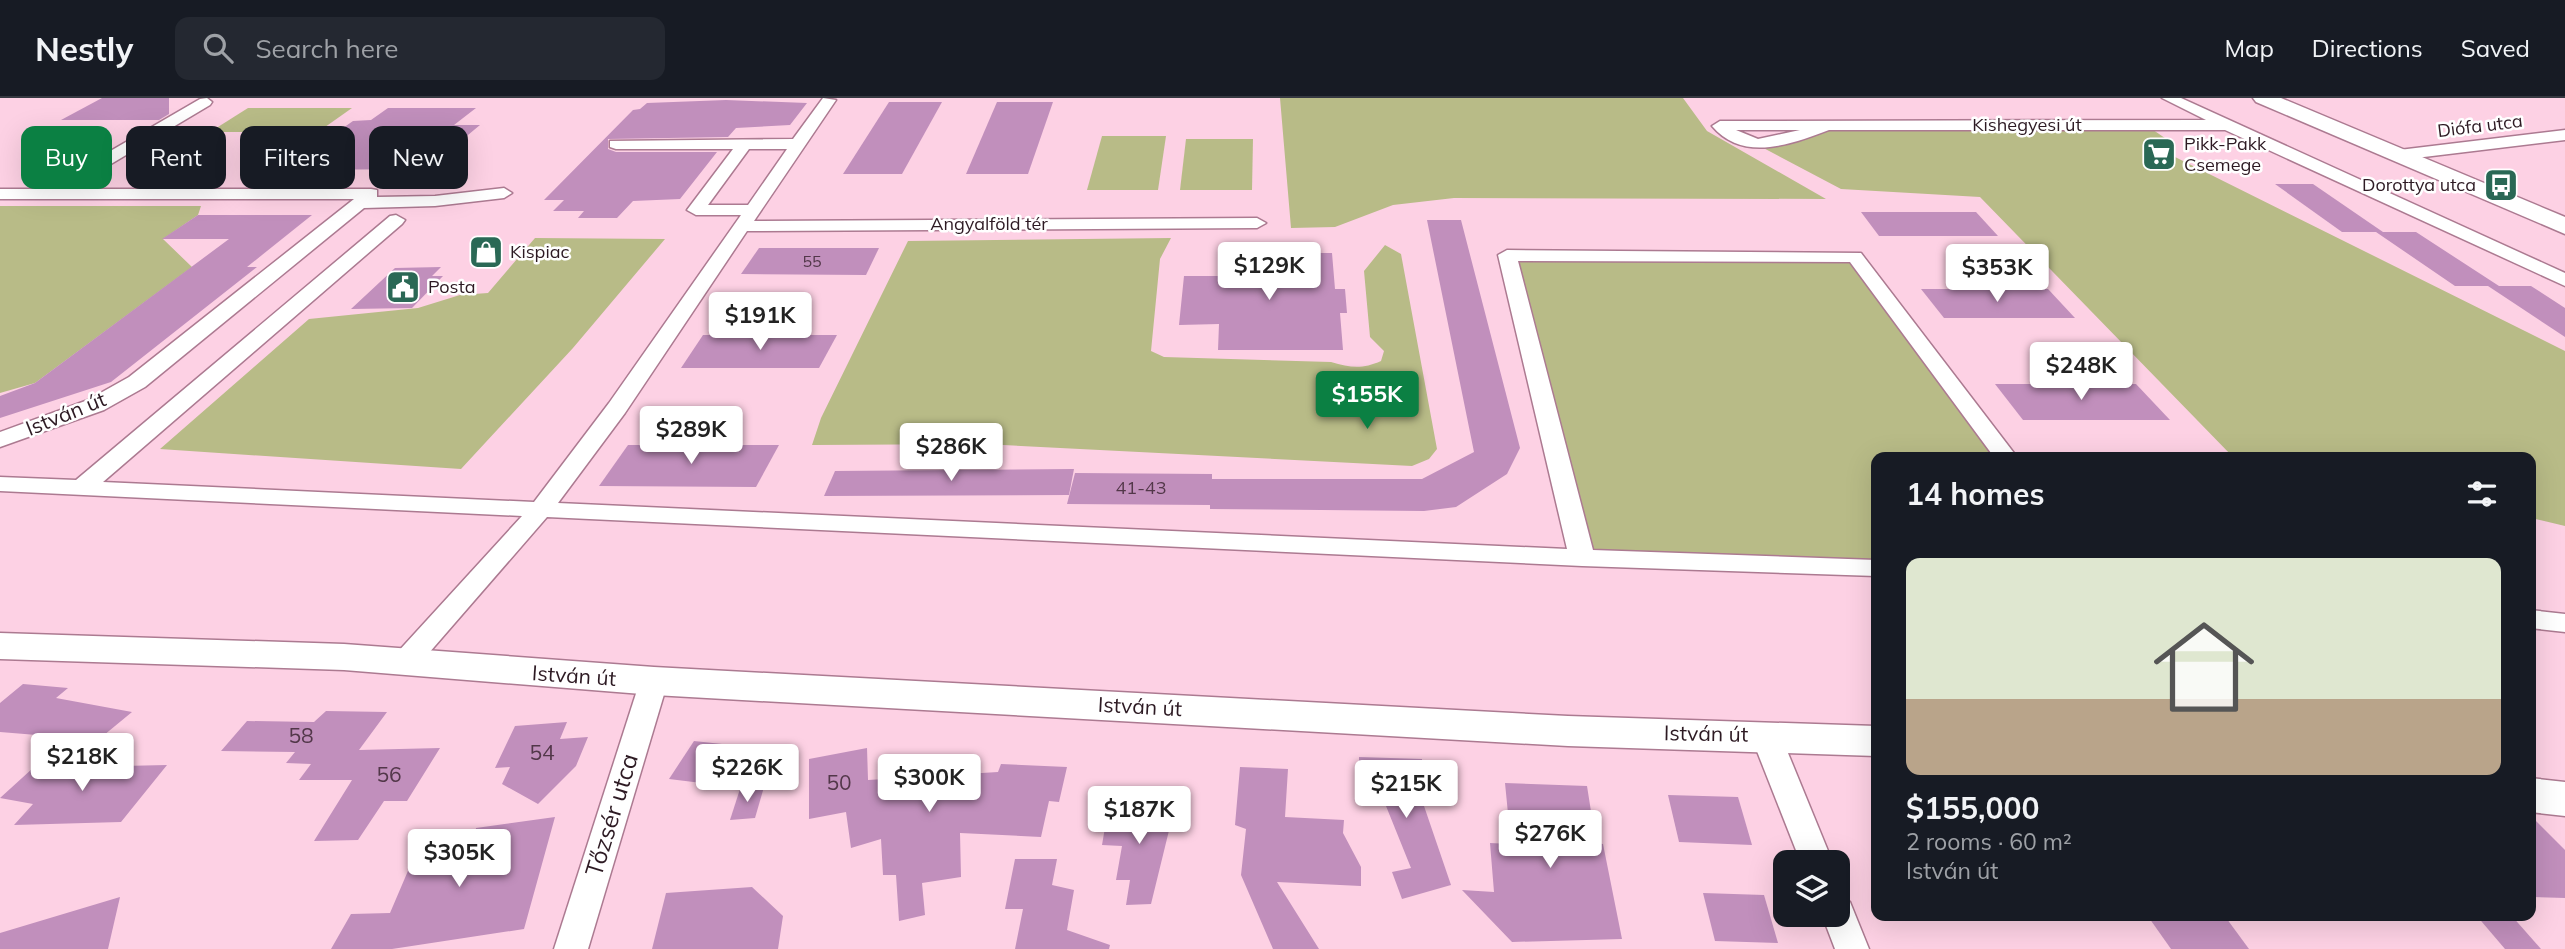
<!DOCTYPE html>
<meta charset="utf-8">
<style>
:root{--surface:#171b24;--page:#242831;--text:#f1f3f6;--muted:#9ea1a6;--line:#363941;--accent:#0b8043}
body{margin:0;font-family:Mulish,sans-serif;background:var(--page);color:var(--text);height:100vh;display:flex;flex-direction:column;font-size:26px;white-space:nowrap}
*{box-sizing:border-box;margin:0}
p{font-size:23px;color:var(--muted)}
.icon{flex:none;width:38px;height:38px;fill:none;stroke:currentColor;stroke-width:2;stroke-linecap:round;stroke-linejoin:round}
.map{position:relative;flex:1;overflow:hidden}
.drawer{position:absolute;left:1871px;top:354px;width:665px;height:469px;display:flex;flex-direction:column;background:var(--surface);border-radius:14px;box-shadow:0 7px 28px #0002}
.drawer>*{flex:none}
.banner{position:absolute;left:21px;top:28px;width:665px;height:63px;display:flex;gap:14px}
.tools{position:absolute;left:1773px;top:752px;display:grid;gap:14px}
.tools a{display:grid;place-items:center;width:77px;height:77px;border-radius:14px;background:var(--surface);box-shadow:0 7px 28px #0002;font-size:35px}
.price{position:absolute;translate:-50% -60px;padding:0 16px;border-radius:7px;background:#fff;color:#222;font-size:23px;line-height:46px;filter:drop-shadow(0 2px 4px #0008)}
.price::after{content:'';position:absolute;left:50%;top:42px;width:21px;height:16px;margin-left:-10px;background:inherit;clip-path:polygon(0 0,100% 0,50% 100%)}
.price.active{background:var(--accent);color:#fff}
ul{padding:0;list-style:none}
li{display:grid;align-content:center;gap:14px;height:371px;padding:0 35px}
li+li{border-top:2px solid var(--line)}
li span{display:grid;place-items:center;height:217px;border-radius:14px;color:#555}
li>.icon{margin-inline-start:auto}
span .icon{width:126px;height:126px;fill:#fffc;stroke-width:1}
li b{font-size:30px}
h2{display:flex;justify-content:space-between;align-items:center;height:84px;padding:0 35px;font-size:30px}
.chip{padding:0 24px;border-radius:14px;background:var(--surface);box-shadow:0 7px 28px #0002;font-size:24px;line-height:63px}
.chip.active{background:var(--accent);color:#fff}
header{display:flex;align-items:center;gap:42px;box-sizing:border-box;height:98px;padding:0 35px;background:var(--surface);border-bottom:2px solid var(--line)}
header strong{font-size:33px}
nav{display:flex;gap:38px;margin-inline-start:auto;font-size:24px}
.search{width:490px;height:63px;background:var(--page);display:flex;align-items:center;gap:18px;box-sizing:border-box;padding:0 24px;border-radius:14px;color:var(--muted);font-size:26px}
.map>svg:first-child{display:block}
.green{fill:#b8bb87}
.building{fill:#c18fbc}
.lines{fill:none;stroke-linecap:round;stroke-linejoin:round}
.street-casing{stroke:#ac7a91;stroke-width:3}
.secondary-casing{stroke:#ac7a91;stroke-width:3}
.street{fill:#fff;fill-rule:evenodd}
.secondary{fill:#fff;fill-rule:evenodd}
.labels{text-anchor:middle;stroke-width:5;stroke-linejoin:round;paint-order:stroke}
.far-number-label{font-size:16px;fill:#523749}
.far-street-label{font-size:18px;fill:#2d1a23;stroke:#fff}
.far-poi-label{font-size:18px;fill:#2d1a23;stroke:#fff;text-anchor:start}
.number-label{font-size:18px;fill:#523749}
.street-label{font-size:21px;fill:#2d1a23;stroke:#fff}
.near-number-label{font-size:21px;fill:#523749}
.near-street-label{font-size:24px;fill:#2d1a23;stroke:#fff}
</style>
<header>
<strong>Nestly</strong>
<div class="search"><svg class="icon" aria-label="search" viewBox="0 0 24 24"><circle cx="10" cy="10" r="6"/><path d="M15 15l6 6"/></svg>Search here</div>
<nav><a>Map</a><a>Directions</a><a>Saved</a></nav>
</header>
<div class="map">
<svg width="2565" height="851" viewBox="0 0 2565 851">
<rect width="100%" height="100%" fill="#fdd1e4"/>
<!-- green -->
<g class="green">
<polygon points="1280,0 1683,0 1707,33 1826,101 1454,100 1393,107 1335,129 1291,130"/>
<polygon points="248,10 352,10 318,34 210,34"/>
<polygon points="2146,27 2175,47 2161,52 2565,253 2565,428 2531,420 2530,359 2233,359 1980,99 1841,91 1754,45 1826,28"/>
<polygon points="1102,38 1166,38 1158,92 1087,92"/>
<polygon points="1186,41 1253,41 1252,92 1180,92"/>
<polygon points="0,108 201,108 198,117 163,141 192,169 35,285 0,295"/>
<polygon points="535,140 665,141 573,250 461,371 160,351 309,221 418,210 460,197 488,195"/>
<path d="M1171,140L1160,161L1151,253L1164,259L1331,264C1351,270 1363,271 1381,263L1384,253L1370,239L1364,173L1385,147L1401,156L1437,351L1429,361L1412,368L984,346L812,347L821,320L908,143Z"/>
<polygon points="1507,157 1855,159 2005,359 1876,359 1876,470 1582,460"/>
</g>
<!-- building -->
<g class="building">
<polygon points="102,0 169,0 169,16 159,22 61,22"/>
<polygon points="726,2 807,5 790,27 736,30 728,39 608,41 608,51 616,54 717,54 680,101 633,103 617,120 578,120 584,113 553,113 564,102 544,102 633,12 640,11 647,5"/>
<polygon points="889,4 942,4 902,76 843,76"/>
<polygon points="997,4 1053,4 1028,76 966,76"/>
<polygon points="388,10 476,10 454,27 480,27 427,71 283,72 353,23 371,22"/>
<polygon points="2275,86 2313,86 2383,134 2342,134"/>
<polygon points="1861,114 1976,114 1998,138 1879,138"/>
<polygon points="198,117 312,117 247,169 257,169 111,284 0,320 0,298 35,285 229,141 162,141"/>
<polygon points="1427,122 1461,122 1520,350 1507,376 1456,409 1424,413 1210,411 1210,407 1067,406 1075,375 1212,376 1212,381 1422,381 1474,354"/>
<polygon points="2376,134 2416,134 2499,188 2531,188 2565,210 2565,239 2488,188 2455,188"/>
<polygon points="759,150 879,150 866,177 741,176"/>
<polygon points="1222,155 1332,155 1335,191 1345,191 1347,215 1340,215 1343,252 1218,252 1219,226 1179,227 1184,178 1220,178"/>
<polygon points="441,169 432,178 443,178 412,210 351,211 395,170"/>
<polygon points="1921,191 2048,191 2075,220 1944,220"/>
<polygon points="703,237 837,237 819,270 681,270"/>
<polygon points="1995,286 2136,286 2170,322 2023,322"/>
<polygon points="628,347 779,347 756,389 599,388"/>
<polygon points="1074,371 1069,397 824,398 835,373"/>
<polygon points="23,586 68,590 56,600 132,614 98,642 0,634 0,605"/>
<polygon points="326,613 387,614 359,652 440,650 407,703 384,703 358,742 314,743 352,682 299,682 311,666 286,665 295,654 221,653 247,623 314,624"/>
<polygon points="567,624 560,641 588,639 576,668 538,706 502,686 510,669 495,670 515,628"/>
<polygon points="694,643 750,649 726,688 669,681"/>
<polygon points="867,650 868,682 998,674 1001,666 1067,669 1059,704 1049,703 1041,739 960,735 961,779 922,785 925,817 899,823 896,777 883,777 881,741 851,750 846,714 809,721 809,661"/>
<polygon points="1359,659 1422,661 1424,708 1451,787 1402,801 1392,774 1411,770 1386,708 1368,707 1359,683"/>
<polygon points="167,667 121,724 14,727 33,706 0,700 33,670"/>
<polygon points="1240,669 1288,671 1285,719 1344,722 1343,735 1361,769 1361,788 1277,784 1319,851 1273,851 1241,777 1246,731 1235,727"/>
<polygon points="1505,685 1587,688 1596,745 1603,746 1622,841 1512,844 1462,792 1494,794 1490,745 1511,746"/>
<polygon points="764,689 755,720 730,722 740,691"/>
<polygon points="1668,697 1738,699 1752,747 1679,744"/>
<polygon points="1109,706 1175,708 1151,806 1126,807 1130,782 1116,782 1122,748 1102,747"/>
<polygon points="2530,717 2565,752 2565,800 2530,799"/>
<polygon points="555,719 524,831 392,851 331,851 351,816 390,815 422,740 475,735 476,730"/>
<polygon points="1015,761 1057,761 1052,787 1074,792 1067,832 1110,847 1109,851 1015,851 1023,811 1005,811"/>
<polygon points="752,789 783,818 778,851 652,851 666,795"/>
<polygon points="1703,795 1764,797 1778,845 1715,843"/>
<polygon points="120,799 108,851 0,851 0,835"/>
<polygon points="2147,817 2224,817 2249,851 2171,851"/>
<polygon points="2476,817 2511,817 2541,851 2505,851"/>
</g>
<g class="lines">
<!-- street casing -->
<g class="street-casing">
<g id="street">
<polygon points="207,0 212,4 210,7 69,91 371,91 377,92 377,99 435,98 504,90 512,95 504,100 435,108 364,110 145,289 104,312 0,349 0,334 88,302 129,279 354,101 0,101 0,91 45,91 200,1"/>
<path d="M823,0L836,2L754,123L1257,120L1266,125L1257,130L747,133L625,315L558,405L1567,451L1498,157L1507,152L1861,155L2017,359H1994L1850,164L1518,163L1593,452L1876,462V478L1582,468L547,419L415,571L405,573L395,571L391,564L395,557L522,418L0,393V379L76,382L390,118L396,117L405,122L402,126L103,384L534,404L609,305L741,117H696L687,112L733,51H616L610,49V43L793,41ZM749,51H787L748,107H708Z"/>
<path d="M2162,0H2181L2565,175V188L2225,32H1829C1792,46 1743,65 1712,28L1720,23L2206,22ZM1736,32H1800L1758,41Z"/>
<polygon points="2565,32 2565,42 2399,62 2391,57 2399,52"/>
<polygon points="2530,512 2565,516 2565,534 2530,530"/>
<polygon points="654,573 664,576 668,583 588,851 554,851 640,583 644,576"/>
<polygon points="1766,627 1776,630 1781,638 1833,765 1801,765 1751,638 1756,630"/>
<polygon points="1838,800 1850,804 1869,851 1835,851 1822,817 1838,817"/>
</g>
</g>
<!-- secondary casing -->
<g class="secondary-casing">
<g id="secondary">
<polygon points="2253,0 2281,0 2565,119 2565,136 2256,4"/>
<polygon points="0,535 344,546 654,569 1568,618 1876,628 1876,658 1568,648 654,597 344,572 0,561"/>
<polygon points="2530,680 2565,684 2565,718 2530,714"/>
</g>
</g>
<!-- street -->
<use href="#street" class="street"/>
<!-- secondary -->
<use href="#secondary" class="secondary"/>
</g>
<!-- icons -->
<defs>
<g id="supermarket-square" transform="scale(1.75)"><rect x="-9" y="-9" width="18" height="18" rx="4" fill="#2a6855" stroke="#fff"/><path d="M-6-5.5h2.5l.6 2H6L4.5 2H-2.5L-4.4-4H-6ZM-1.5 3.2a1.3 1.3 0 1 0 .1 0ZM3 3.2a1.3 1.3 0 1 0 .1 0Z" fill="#fff"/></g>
<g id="bus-square" transform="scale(1.75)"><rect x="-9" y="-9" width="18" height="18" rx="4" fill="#2a6855" stroke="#fff"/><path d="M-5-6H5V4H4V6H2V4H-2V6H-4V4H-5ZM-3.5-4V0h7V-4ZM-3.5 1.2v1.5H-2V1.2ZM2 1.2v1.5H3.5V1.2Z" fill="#fff"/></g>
<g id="shop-square" transform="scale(1.75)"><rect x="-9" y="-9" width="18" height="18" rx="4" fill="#2a6855" stroke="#fff"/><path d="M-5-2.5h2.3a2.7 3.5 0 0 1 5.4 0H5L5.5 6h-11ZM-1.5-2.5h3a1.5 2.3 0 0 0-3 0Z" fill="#fff"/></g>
<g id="civic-square" transform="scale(1.75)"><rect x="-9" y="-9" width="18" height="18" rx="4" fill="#2a6855" stroke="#fff"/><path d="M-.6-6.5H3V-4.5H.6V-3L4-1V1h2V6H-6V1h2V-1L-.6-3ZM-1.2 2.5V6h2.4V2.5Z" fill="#fff"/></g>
</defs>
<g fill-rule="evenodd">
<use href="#supermarket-square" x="2159" y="56"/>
<use href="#bus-square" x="2501" y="87"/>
<use href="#shop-square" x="486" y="154"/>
<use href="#civic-square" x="403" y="189"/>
</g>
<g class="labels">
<!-- far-number labels -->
<g class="far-number-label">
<text x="812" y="169">55</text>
</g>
<!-- far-street labels -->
<g class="far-street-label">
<text x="2027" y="33">Kishegyesi út</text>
<text transform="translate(2480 28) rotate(-7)" y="6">Diófa utca</text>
<text x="989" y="132">Angyalföld tér</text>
</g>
<!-- far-poi labels -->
<g class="far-poi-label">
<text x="2184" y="52">Pikk-Pakk<tspan x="2184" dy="21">Csemege</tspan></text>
<text x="2476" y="93" text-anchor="end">Dorottya utca</text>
<text x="510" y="160">Kispiac</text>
<text x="428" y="195">Posta</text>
</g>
<!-- number labels -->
<g class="number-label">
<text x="1141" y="396">41-43</text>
</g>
<!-- street labels -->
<g class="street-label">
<text transform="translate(66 316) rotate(-22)" y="7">István út</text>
<text transform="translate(574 578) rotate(4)" y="7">István út</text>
<text transform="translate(1140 609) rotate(3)" y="7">István út</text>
<text transform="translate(1706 636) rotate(1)" y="7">István út</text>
</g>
<!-- near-number labels -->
<g class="near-number-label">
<text x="301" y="645">58</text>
<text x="542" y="662">54</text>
<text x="389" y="684">56</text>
<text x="839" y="692">50</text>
</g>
<!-- near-street labels -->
<g class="near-street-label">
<text transform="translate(612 717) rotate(-73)" y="8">Tőzsér utca</text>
</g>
</g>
</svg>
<div class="tools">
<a><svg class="icon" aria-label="layers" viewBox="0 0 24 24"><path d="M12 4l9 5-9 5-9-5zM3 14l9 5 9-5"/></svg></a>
</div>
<b class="price" style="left:1269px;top:204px">$129K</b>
<b class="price" style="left:1997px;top:206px">$353K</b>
<b class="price" style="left:760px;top:254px">$191K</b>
<b class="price" style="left:2081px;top:304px">$248K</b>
<b class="price active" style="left:1367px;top:333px">$155K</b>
<b class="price" style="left:691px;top:368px">$289K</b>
<b class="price" style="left:951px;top:385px">$286K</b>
<b class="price" style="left:82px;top:695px">$218K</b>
<b class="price" style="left:747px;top:706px">$226K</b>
<b class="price" style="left:929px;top:716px">$300K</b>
<b class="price" style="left:1406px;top:722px">$215K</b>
<b class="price" style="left:1139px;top:748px">$187K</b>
<b class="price" style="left:1550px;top:772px">$276K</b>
<b class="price" style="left:459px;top:791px">$305K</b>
<div class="banner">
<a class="chip active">Buy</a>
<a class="chip">Rent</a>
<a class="chip">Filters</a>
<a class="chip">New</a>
</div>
<section class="drawer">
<h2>14 homes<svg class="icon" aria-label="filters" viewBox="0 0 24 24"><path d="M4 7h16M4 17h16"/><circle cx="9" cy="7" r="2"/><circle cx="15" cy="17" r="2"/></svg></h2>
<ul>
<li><span style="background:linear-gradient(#dfe7d0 65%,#b9a48a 0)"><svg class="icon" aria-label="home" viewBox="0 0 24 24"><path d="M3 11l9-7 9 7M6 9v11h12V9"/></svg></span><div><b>$155,000</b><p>2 rooms · 60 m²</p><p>István út</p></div></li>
</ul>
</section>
</div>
